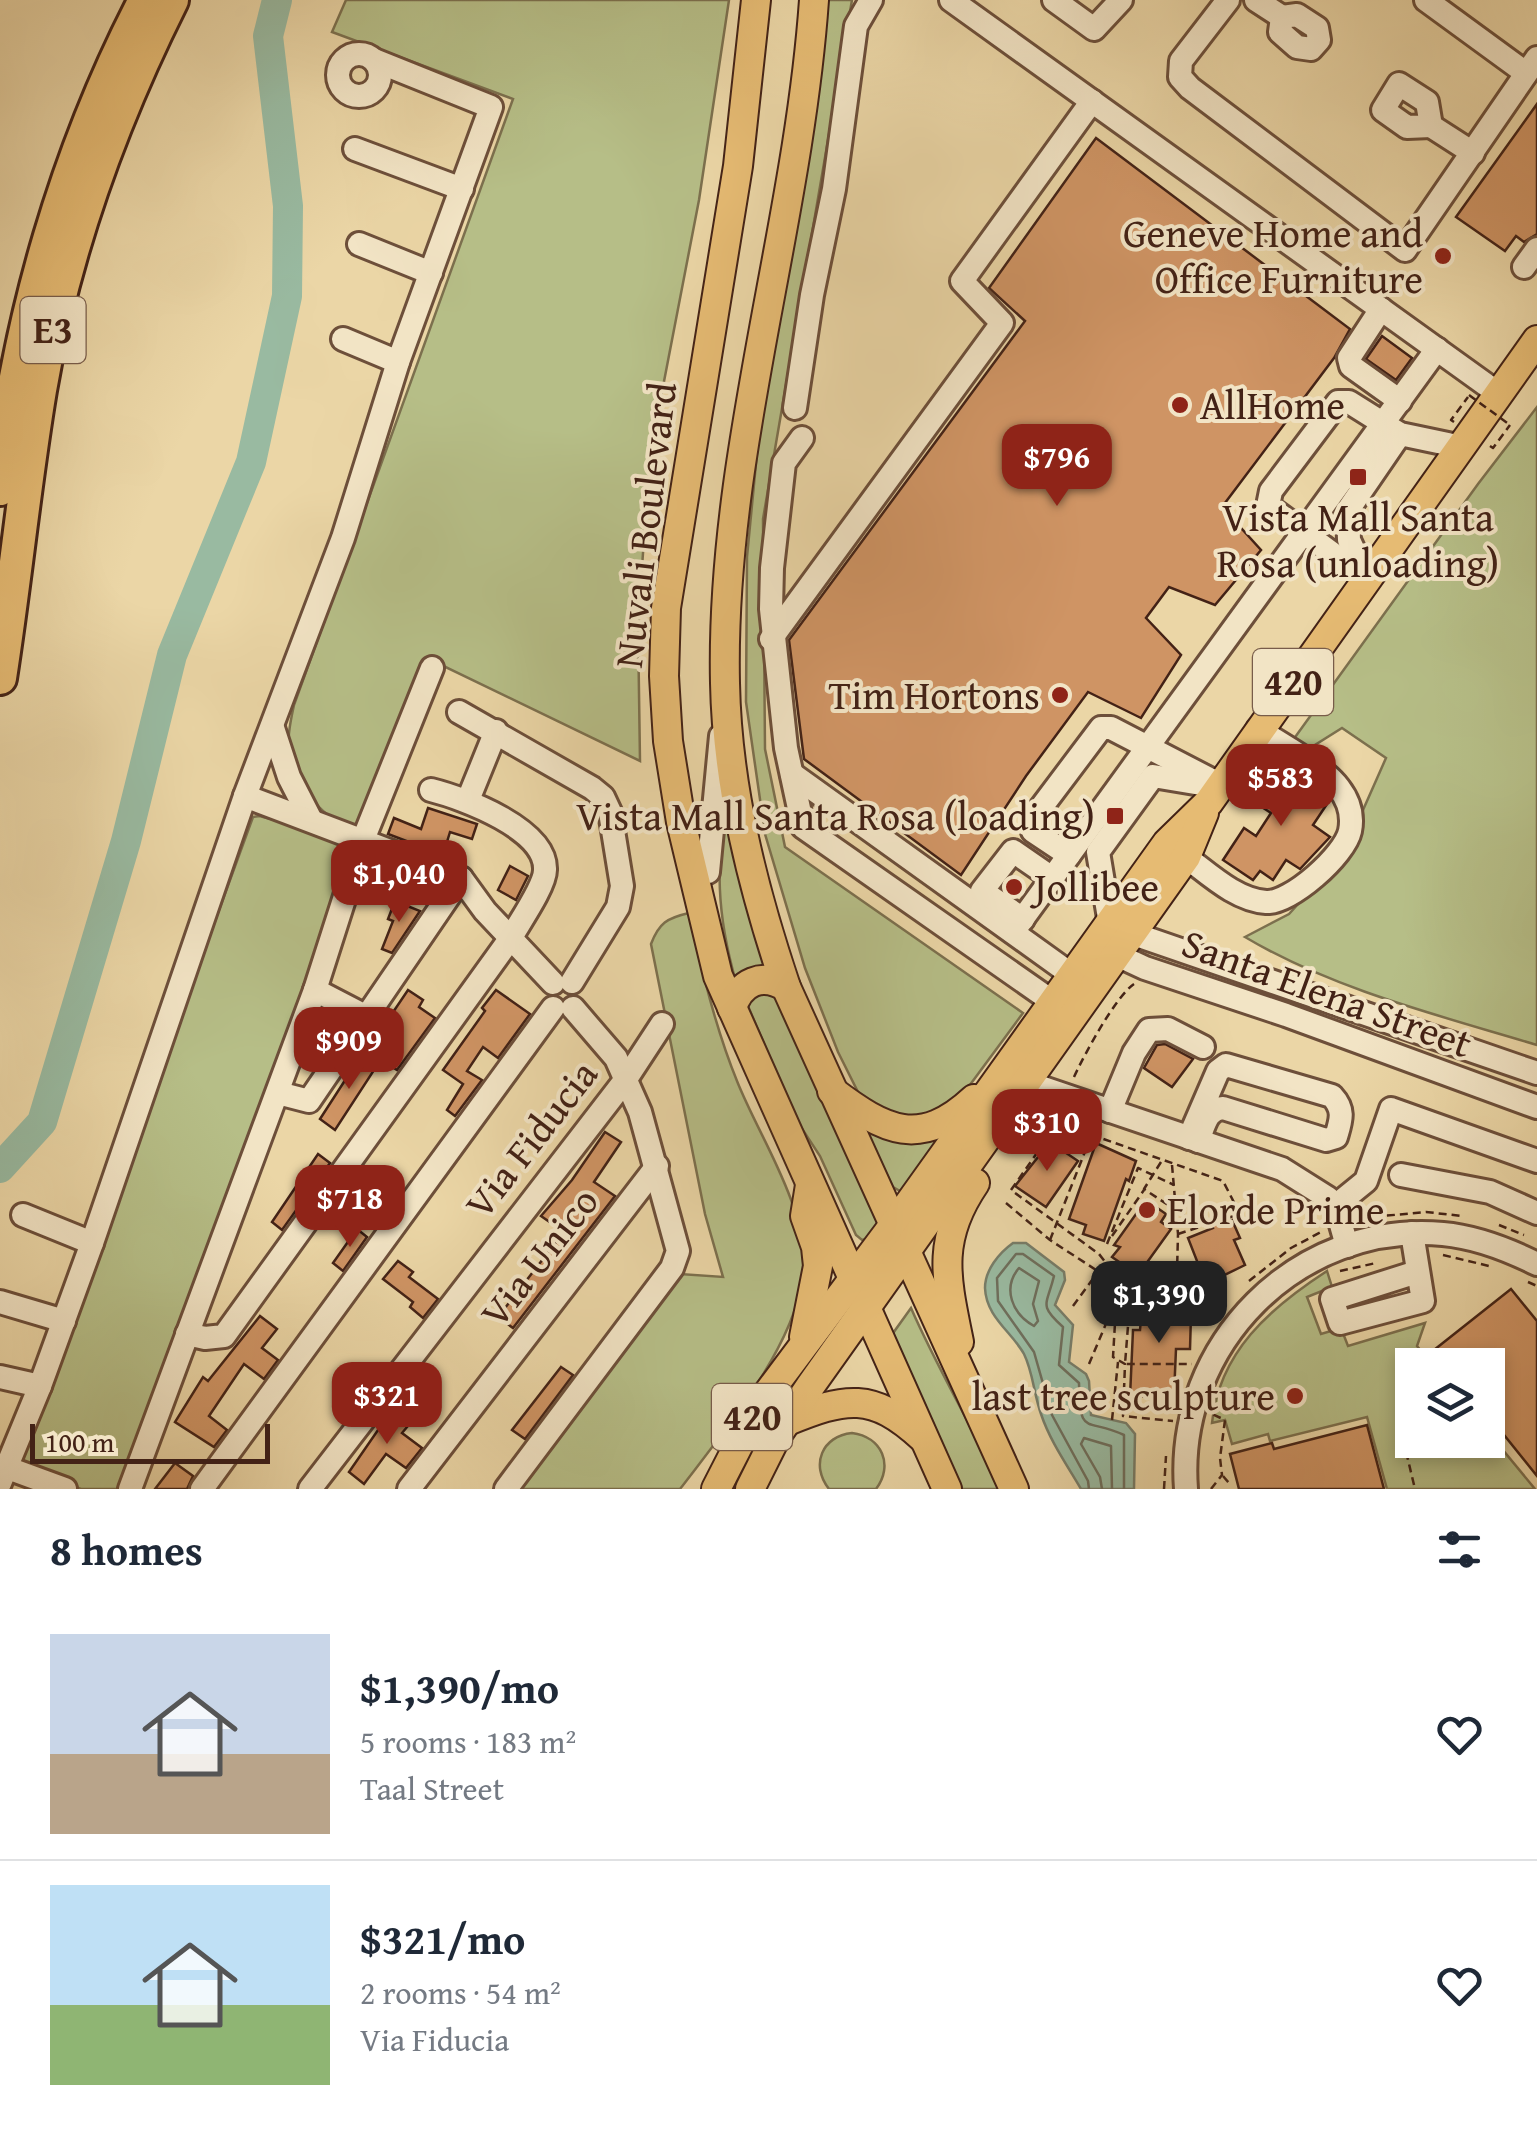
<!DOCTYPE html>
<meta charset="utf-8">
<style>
:root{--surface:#fff;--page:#f6f6f7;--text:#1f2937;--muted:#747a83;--line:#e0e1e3;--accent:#8f2418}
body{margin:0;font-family:"Gentium Book Plus",serif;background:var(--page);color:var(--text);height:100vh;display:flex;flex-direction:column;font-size:38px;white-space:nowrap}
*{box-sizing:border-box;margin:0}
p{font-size:32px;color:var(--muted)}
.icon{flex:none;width:55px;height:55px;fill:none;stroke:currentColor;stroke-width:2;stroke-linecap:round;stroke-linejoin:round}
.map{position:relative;height:1489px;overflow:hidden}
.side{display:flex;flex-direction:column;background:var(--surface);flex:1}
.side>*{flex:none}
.fabs{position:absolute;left:1395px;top:1348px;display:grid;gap:20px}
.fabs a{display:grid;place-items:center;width:110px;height:110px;border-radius:0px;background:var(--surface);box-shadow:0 5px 15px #0003;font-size:50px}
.scale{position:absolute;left:30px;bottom:25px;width:240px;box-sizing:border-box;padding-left:10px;border:5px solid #432216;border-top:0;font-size:28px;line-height:35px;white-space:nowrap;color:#432216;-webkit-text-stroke:8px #f2e4c5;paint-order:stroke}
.price{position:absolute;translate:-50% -85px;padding:0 22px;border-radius:20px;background:var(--accent);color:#fff;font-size:32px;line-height:65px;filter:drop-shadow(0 2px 5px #0008)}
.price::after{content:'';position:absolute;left:50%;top:60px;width:30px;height:22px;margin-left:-15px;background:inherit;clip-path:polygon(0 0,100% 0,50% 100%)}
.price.active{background:#222;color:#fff}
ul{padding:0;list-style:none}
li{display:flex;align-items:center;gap:30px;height:250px;padding:0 50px}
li+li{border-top:2px solid var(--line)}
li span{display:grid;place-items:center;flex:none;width:280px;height:200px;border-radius:0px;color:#555}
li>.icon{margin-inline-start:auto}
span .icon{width:120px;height:120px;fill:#fffc;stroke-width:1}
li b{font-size:42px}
h2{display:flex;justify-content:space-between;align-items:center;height:120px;padding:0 50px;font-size:42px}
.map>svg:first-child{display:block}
.green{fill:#b6be87;stroke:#7c704e;stroke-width:2.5}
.water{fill:#99baa1;stroke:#777d69;stroke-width:2.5}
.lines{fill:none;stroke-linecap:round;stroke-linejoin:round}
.shore{stroke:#6e6e5c;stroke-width:2.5}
.river{stroke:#99baa1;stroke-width:30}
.building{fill:#cf9464;stroke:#432216;stroke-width:2.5}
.minor-casing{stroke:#6d4f3a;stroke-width:28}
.major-casing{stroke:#432216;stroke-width:32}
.highway-casing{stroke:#432216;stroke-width:38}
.path{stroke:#432216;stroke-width:2.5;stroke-dasharray:8 5;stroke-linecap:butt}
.minor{stroke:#f2e4c5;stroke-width:22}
.major{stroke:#e6bb73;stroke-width:28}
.highway{stroke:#e6bb73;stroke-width:32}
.path-bridge{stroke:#432216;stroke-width:2.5;stroke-dasharray:8 5;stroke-linecap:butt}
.poi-dot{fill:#8f2418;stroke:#f2e4c5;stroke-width:4}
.labels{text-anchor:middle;stroke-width:8;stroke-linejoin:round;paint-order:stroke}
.shield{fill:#f2e4c5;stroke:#785c4a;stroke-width:2.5}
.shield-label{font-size:38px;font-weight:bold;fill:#432216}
.poi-label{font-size:40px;fill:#432216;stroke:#f2e4c5;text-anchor:end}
.street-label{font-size:40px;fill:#432216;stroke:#f2e4c5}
</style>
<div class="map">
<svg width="1537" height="1489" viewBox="0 0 1537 1489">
<rect width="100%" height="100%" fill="#ebd6a6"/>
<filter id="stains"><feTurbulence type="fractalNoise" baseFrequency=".002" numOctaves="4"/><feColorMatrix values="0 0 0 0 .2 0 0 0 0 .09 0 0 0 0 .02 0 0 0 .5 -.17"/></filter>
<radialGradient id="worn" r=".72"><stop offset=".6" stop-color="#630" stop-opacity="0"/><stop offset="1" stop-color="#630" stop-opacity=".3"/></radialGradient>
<!-- green -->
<g class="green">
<path d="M346,0H729L699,200L650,454L638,624L640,761L427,658L370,817L361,829C333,830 296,788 290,761C286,743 290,723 294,705L513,99L332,32Z"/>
<polygon points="823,0 852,0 763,519 765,749 785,847 1023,1013 961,1097 918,1125 861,1098 838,1052 805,968 765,834 746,702 747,557 760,422"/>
<path d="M1537,407V1045C1441,1016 1332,989 1245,937L1289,914L1344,853L1386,758L1342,728L1310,748L1293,740L1478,484Z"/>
<path d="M727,794L772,971L736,982C716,912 716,866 727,794Z"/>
<path d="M260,816C291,825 332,832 356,856L122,1489H81L21,1468L18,1461L253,817Z"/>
<path d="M689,913C702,970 715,1027 737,1081C762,1144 812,1211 802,1281C792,1350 722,1434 680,1489H518L680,1274L723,1277L705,1214L651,944C659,923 667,918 689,913Z"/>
<polygon points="775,989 878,1222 870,1238 862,1240 856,1235 820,1156 797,1121 748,1006 748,996"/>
<polygon points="861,1121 951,1128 906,1190 900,1191 893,1187"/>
<path d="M1327,1271L1332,1287L1307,1297L1321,1334L1341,1328L1348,1346L1425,1323L1417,1346L1433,1365H1412V1440H1488V1432L1535,1489H1387L1367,1417L1270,1441L1268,1434L1232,1444L1225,1420L1212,1423C1219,1352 1270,1308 1327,1271Z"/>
<path d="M911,1308C938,1370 973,1427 1001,1489H962L891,1336Z"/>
<path d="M852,1433C882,1437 894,1465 876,1489H829C810,1465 822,1436 852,1433Z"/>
</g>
<!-- water -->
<path class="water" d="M1013,1243H1026L1064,1272L1065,1280L1055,1305L1073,1325L1069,1362L1086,1374L1089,1381L1091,1415L1126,1423L1135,1434L1134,1489H1081C1067,1465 1050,1441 1041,1414C1034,1395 1033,1372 1024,1354C1012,1332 986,1317 985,1288C985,1270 999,1253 1013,1243Z"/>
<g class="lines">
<!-- shore -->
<g class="shore">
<path d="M1019,1268L1039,1281L1033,1304L1038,1321L1034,1326C1012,1314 1002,1288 1019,1268Z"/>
<path d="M1089,1489L1088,1481L1052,1415L1034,1352L998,1301L997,1278L1016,1254H1023L1054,1276C1047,1305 1038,1305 1063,1327L1059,1365L1079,1383C1080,1438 1085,1417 1124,1435V1489"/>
<polyline points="1102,1489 1100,1477 1081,1444 1084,1438 1111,1446 1112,1489"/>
</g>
<!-- river -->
<polyline class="river" points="0,1168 42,1122 126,841 172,655 251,462 287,296 288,206 268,36 277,0"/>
</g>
<!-- building -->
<g class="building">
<polygon points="1537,104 1537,234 1524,242 1516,236 1505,251 1456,217"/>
<polygon points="1096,138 1350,329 1334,358 1222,507 1261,550 1215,605 1169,587 1146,618 1181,655 1141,718 1088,692 1026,776 961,875 804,759 789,640 1025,321 989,288"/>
<polygon points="1382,336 1412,358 1396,380 1366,359"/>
<polygon points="1284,767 1329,801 1313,825 1330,837 1300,869 1286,860 1273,880 1260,871 1253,880 1223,860 1244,828 1256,836 1271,813 1254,802 1269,781 1273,783"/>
<polygon points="428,808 477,824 472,839 450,832 443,855 388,834 394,818 421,829"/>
<polygon points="510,866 528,876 516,900 498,890"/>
<polygon points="395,901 420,911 392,953 382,949 393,921 388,919"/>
<polygon points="408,990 423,1000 419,1007 435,1018 397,1070 386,1063 400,1043 381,1030"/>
<polygon points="496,990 530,1014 498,1058 483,1047 467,1071 482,1080 455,1116 447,1110 463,1084 443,1070 485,1011 482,1008"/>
<polygon points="1165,1044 1193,1059 1172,1087 1144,1068 1157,1045"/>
<polygon points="362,1054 378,1064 335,1130 320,1119"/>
<polygon points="605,1132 621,1142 594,1182 615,1196 513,1328 498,1317 564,1232 541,1216 572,1180"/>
<polygon points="1050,1142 1078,1161 1046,1207 1015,1186"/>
<polygon points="1096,1143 1136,1161 1129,1181 1126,1179 1104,1241 1083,1234 1086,1225 1069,1219"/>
<polygon points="318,1154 330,1163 282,1230 272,1222"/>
<polygon points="1146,1200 1166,1214 1161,1222 1171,1229 1138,1275 1112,1257 1120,1247 1114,1245"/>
<polygon points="1224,1219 1226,1223 1232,1220 1240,1238 1234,1240 1245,1265 1206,1284 1188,1238 1213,1228 1212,1224"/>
<polygon points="357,1229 367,1237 343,1271 333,1263"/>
<polygon points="398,1261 413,1272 409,1277 438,1299 423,1318 410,1307 413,1302 383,1279"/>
<polygon points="1511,1289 1537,1321 1537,1476 1488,1415 1488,1365 1446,1365 1434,1350"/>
<polygon points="1143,1298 1187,1299 1187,1315 1191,1315 1190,1349 1176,1349 1174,1395 1130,1397 1133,1330 1140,1330"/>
<polygon points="260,1316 277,1329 262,1348 278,1360 264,1379 244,1364 209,1416 227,1430 214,1447 175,1422 203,1377 208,1381"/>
<polygon points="561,1367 573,1375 525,1439 512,1430"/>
<polygon points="398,1408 413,1420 402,1433 422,1448 406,1468 386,1454 364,1484 349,1472 378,1430"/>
<polygon points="1367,1425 1384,1489 1239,1489 1230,1454 1272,1443 1274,1449"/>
<polygon points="175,1463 193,1476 187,1489 155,1489"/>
</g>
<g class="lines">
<!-- minor casing -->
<g class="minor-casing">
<g id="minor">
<polyline points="951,0 1499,394"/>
<polyline points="1054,0 1094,29 1121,0"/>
<polyline points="1228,0 1181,61 1180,77 1190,88 1405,250 1537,58"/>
<polyline points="1256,0 1282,17"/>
<polyline points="1426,0 1526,73"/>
<polygon points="1297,15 1317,28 1319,40 1311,49 1297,47 1280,32 1282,17"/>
<circle cx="359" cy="75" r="21"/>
<polygon points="1399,84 1427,102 1431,126 1407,127 1383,110"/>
<polyline points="1431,126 1473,153"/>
<polyline points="355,149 462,189"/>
<polyline points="359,244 431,273"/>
<polyline points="1524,267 1537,249"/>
<polyline points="1381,309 1349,358 1351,366 1400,401"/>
<polyline points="343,339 398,362"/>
<polyline points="795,408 812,295 834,189 856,26 871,0"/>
<polyline points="802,438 784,463 772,568 771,609 786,748 803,827 1053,1002"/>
<polyline points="1367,579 1268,506 1271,491 1338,402 1349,402 1400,434 1462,447"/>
<polyline points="1367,579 1349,540 1348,510 1400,434"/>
<polyline points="771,639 1002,323 962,281 1092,101"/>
<polyline points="459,712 592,788 603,797 610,812 622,886 618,907 572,982"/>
<polyline points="273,728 289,777 311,820"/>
<polyline points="792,774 1072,975"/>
<polyline points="245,796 461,878 485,911 553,983"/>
<polyline points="468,800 496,731"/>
<polyline points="1069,855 1033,831 1034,817 1101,728 1111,728 1221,785"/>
<path d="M1186,857C1209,874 1236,900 1266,902C1290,904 1345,855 1350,831C1353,816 1349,801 1339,788C1323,766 1281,745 1258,729"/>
<polyline points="708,872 721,736"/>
<polyline points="1023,919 982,891 1013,851 1052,878"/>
<polyline points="1110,924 1098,852 1153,776 1207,785"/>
<polyline points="1013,932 1437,349"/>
<polyline points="1131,933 1537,1073"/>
<polyline points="1102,948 1145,968 1286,1015 1537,1107"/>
<polyline points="315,990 367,1017"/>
<polyline points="1043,1088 1282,1169 1328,1198 1338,1214 1347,1246"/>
<polyline points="278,1093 309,1101 461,878"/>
<polyline points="1110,1111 1134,1053 1149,1030 1168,1029 1203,1047"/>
<path d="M1189,1138L1218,1071L1226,1065L1332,1096C1345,1110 1341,1120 1336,1137L1326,1140L1223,1108C1206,1109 1204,1127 1198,1141"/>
<polyline points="1401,1175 1490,1192 1537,1213"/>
<polyline points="1334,1207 1366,1181 1391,1109 1537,1161"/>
<polyline points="23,1215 92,1243"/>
<polyline points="1412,1233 1423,1301 1340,1323 1332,1299 1417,1272"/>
<polyline points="0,1302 64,1321"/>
<path d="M187,1334L205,1338L224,1336L510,939C519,923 545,886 545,870C547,829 463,798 431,790"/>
<polyline points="0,1377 40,1386"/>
<polyline points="5,1467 65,1489"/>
<polyline points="0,1483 40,1386 92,1243 245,796 343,538 398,362 491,107 374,60"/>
<polyline points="130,1489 315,990 363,840 432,668"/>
<polyline points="202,1489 553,1008"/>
<polyline points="310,1489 626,1079 662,1024"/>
<polyline points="409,1489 657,1166"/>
<polyline points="506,1489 672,1268 678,1251 640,1112 616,1058 573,1008"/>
<path d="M1186,1489C1175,1344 1298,1221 1443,1234C1476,1237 1507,1249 1537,1264"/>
</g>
</g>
<!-- major casing -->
<g class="major-casing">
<g id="major">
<polyline points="756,0 738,166 666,608 664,676 668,741 681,822 718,976 947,1489"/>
<path d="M814,0C798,228 720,454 725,683C727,787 753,889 786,987L1014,1489"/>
<path d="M732,1008C740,982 762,972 786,987"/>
<path d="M832,1091C885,1131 920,1149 974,1099"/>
<polyline points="804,1337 818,1266 816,1247 805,1216 810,1185"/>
<path d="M959,1342C946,1278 936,1240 975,1183"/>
<path d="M785,1422C846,1397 872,1391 923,1438"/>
<polyline points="716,1489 759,1405 893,1226 1167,843 1209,802 1537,340"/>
<polyline points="750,1489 776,1437 811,1385 1186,857 1204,813"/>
</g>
</g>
<!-- highway casing -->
<g class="highway-casing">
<g id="highway">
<path d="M0,489C17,321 67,150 145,0"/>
<path d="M0,678C15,582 24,486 40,390C63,255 111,122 172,0"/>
</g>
</g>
<!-- path -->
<g class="path">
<polyline points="1454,422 1451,420 1468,397"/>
<polyline points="1490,446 1493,448 1510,425"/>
<path d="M1074,1077C1084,1055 1116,996 1134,984"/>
<polyline points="1161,1162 1144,1189 1198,1225"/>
<polyline points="1172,1165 1178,1234 1177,1272"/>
<polyline points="1006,1203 1050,1240 1113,1281"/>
<polyline points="1361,1218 1426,1212 1462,1216"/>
<polyline points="1499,1225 1524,1235"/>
<polyline points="1178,1234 1240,1214 1223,1181 1058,1123 1011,1190 1099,1254 1117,1277 1146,1297 1177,1275 1225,1310"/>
<polyline points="1112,1236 1144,1190"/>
<polyline points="1050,1240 1094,1129"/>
<polyline points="1107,1244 1138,1168 1174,1185"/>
<polyline points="1443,1255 1489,1266"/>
<polyline points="1340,1271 1376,1263"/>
<polyline points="1117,1278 1108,1319 1115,1323 1113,1357 1125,1364 1123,1416 1173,1421"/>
<polyline points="1249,1281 1291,1248 1321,1232"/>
<polyline points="1528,1282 1537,1286"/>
<polyline points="1131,1288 1125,1364 1192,1364"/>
<polyline points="1073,1306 1098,1272"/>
<polyline points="1089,1364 1108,1319"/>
<polyline points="1397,1414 1415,1489"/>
<polyline points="1112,1420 1118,1362"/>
<polyline points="1223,1476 1229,1483"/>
<polyline points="1164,1489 1166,1456"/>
<polyline points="1211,1489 1222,1475 1220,1458 1225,1420 1212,1414"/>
</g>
<!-- minor -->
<use href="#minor" class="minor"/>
<!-- major -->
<use href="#major" class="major"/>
<!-- highway -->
<use href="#highway" class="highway"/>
<!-- path-bridge -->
<polyline class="path-bridge" points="1469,395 1510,425"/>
</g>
<!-- markers -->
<g class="poi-dot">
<circle cx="1443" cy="256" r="10"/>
<circle cx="1180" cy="405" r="10"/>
<rect x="1348" y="467" width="20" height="20" rx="5"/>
<circle cx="1060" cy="695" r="10"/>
<rect x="1105" y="806" width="20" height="20" rx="5"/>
<circle cx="1014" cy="887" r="10"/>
<circle cx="1147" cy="1210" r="10"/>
<circle cx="1295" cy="1396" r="10"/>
</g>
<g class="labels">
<!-- shield labels -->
<g class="shield">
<rect x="20.5" y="297" width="65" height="66" rx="8"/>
<rect x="1253" y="649" width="80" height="66" rx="8"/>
<rect x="712" y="1384" width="80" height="66" rx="8"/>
</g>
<g class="shield-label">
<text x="53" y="343">E3</text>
<text x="1293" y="695">420</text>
<text x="752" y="1430">420</text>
</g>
<!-- poi labels -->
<g class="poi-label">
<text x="1423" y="247">Geneve Home and<tspan x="1423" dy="46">Office Furniture</tspan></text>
<text x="1200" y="419" text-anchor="start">AllHome</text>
<text x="1358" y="531" text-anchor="middle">Vista Mall Santa<tspan x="1358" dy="46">Rosa (unloading)</tspan></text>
<text x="1040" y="709">Tim Hortons</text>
<text x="1095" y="830">Vista Mall Santa Rosa (loading)</text>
<text x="1034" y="901" text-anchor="start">Jollibee</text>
<text x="1167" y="1224" text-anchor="start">Elorde Prime</text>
<text x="1275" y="1410">last tree sculpture</text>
</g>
<!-- street labels -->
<g class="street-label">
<text transform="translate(645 525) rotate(-83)" y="14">Nuvali Boulevard</text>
<text transform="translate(1327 993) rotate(20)" y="14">Santa Elena Street</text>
<text transform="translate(531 1139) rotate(-52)" y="14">Via Fiducia</text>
<text transform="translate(539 1257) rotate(-52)" y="14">Via Unico</text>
</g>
</g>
<rect width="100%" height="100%" filter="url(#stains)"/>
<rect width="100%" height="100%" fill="url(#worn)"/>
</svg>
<div class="fabs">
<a><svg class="icon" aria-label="layers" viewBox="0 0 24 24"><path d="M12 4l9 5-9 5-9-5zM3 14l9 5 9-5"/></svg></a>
</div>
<div class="scale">100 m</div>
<b class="price" style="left:1057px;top:509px">$796</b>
<b class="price" style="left:1281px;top:829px">$583</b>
<b class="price" style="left:399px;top:925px">$1,040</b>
<b class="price" style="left:349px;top:1092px">$909</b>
<b class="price" style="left:1047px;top:1174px">$310</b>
<b class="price" style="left:350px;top:1250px">$718</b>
<b class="price active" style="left:1159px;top:1346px">$1,390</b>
<b class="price" style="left:387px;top:1447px">$321</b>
</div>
<section class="side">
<h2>8 homes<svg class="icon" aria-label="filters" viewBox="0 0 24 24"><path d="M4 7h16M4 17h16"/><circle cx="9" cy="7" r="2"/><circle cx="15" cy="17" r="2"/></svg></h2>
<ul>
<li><span style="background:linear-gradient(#c9d6e8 60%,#b9a48a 0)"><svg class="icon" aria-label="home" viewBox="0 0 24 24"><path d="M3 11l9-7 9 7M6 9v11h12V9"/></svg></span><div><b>$1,390/mo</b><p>5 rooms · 183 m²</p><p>Taal Street</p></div><svg class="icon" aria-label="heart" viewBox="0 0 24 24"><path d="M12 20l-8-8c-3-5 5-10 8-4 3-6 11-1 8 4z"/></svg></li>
<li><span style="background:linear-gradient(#bfe0f5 60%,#8fb573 0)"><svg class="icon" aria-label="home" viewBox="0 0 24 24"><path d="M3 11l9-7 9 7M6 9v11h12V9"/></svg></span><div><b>$321/mo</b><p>2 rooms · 54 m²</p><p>Via Fiducia</p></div><svg class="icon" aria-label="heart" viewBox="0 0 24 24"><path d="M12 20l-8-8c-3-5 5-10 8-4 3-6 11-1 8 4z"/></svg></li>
</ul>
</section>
